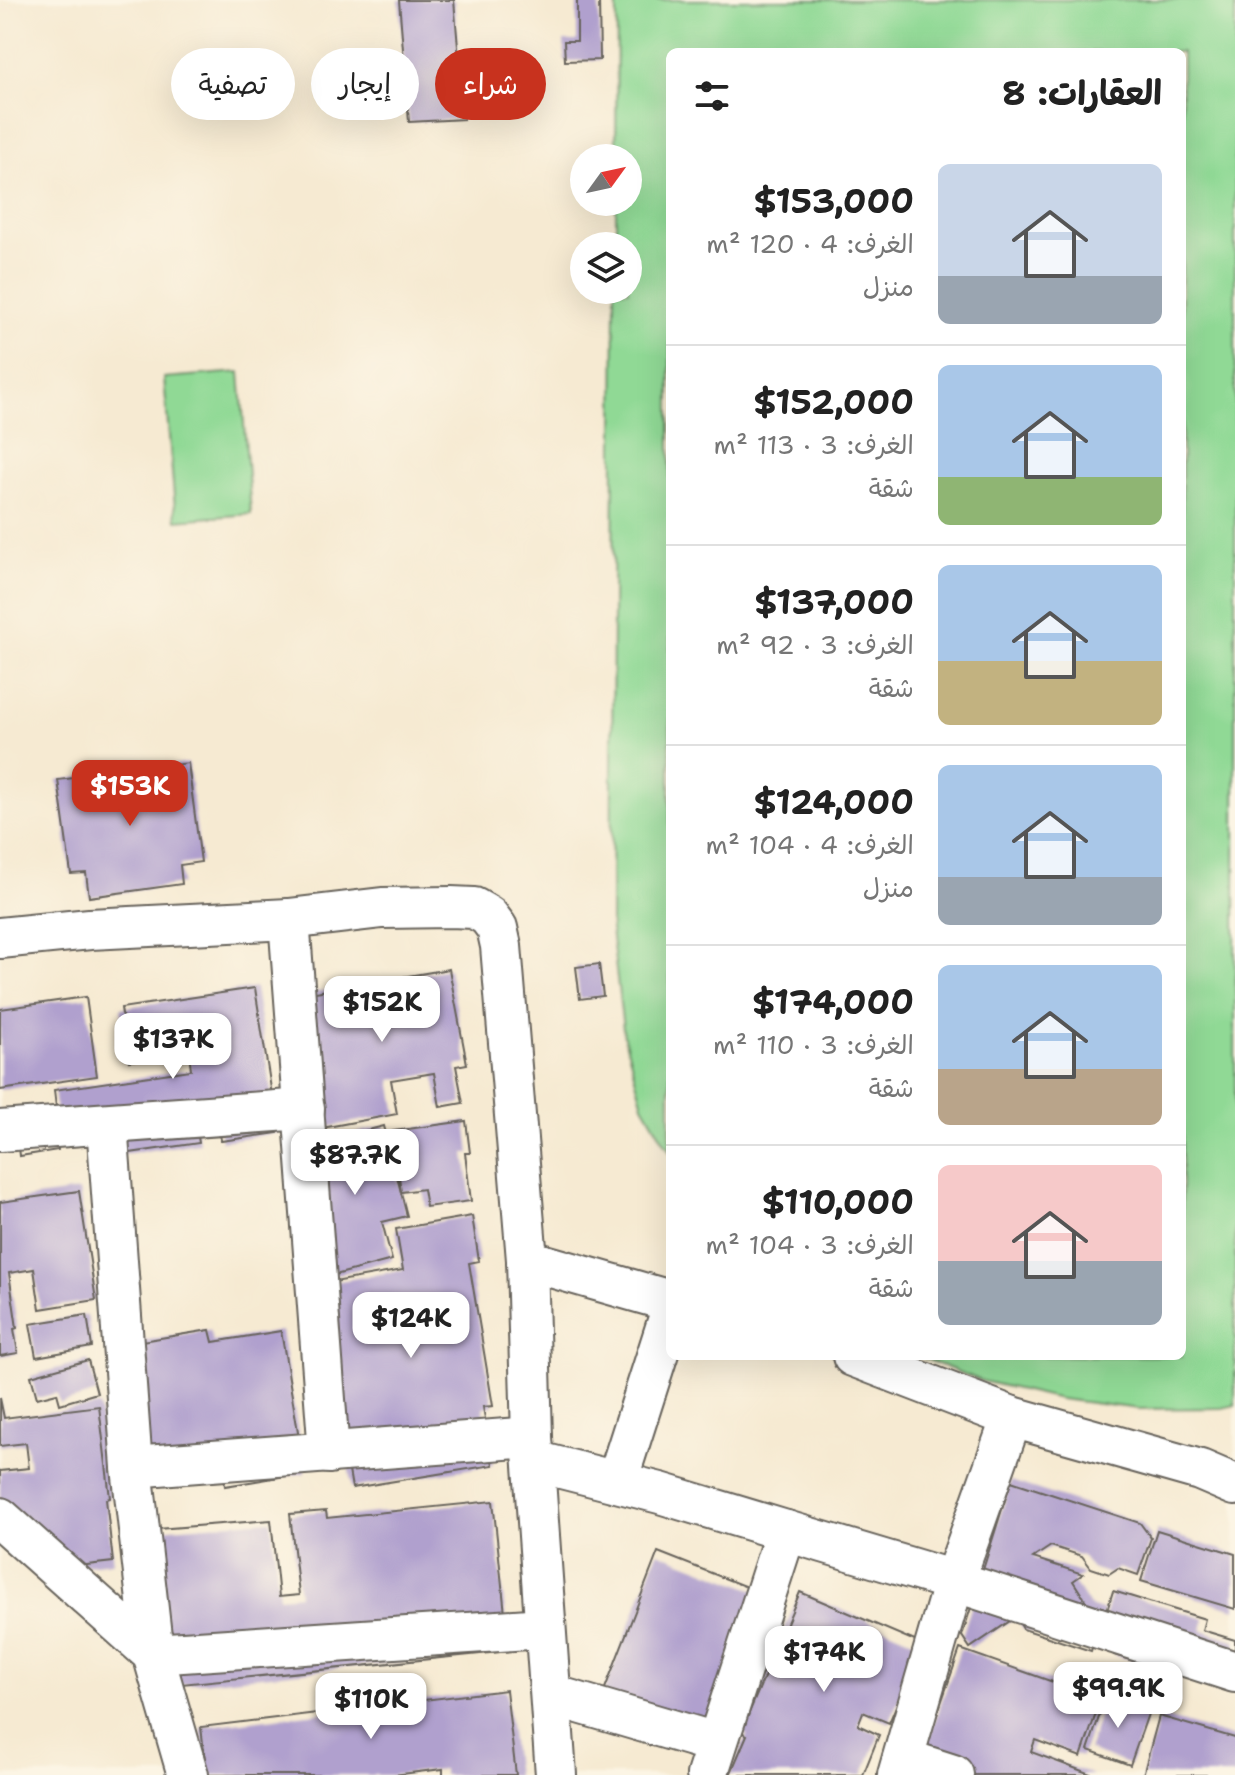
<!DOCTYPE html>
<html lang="ar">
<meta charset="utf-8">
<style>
:root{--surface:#fff;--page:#f6f6f6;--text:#222;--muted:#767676;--line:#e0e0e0;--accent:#c8321e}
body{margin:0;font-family:"Shantell Sans","Playpen Sans Arabic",sans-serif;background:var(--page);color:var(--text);direction:rtl;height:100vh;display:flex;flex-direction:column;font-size:30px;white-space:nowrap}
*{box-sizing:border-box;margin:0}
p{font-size:26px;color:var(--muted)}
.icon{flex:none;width:44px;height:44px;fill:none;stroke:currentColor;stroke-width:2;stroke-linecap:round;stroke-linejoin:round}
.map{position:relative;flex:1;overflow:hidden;direction:ltr}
.details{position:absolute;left:666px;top:48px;width:520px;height:1312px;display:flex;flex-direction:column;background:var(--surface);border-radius:12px;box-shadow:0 8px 32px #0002;direction:rtl}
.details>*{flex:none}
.guide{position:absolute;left:24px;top:48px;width:522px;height:72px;direction:rtl;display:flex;gap:16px}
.needle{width:52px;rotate:57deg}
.buttons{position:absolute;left:570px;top:144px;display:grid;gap:16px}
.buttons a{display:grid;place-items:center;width:72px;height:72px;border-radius:50%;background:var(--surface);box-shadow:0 8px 32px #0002;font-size:40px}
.price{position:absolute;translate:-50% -68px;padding:0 18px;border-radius:16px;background:#fff;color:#222;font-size:26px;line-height:52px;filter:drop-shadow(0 2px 4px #0008)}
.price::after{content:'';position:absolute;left:50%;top:48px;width:24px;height:18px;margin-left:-12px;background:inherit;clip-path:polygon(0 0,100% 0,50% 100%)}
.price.active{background:var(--accent);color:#fff}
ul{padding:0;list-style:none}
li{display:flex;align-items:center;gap:24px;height:200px;padding:0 24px}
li+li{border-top:2px solid var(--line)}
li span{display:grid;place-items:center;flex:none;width:224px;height:160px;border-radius:12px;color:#555}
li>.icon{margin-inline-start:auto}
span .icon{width:96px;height:96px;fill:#fffc;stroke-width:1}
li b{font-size:34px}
h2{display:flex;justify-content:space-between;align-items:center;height:96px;padding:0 24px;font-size:34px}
.pill{padding:0 28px;border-radius:36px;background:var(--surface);box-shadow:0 8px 32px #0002;font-size:28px;line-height:72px}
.pill.active{background:var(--accent);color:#fff}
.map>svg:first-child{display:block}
.green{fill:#90d995;stroke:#567a58;stroke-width:2}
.building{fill:#b0a0ce}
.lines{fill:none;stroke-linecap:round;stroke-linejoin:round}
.minor-casing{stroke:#68645c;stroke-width:44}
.minor{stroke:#fff;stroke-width:40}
</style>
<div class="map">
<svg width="1235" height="1775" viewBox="0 0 1235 1775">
<rect width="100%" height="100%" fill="#fcf5e5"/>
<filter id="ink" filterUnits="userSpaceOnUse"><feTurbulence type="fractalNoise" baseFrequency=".0125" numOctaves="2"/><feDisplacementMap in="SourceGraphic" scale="16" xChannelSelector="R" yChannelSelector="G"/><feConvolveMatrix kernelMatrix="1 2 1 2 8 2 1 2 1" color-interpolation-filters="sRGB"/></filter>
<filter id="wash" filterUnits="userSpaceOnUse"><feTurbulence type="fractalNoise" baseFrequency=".006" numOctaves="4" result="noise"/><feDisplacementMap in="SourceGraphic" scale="32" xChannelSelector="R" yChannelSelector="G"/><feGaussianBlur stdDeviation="1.8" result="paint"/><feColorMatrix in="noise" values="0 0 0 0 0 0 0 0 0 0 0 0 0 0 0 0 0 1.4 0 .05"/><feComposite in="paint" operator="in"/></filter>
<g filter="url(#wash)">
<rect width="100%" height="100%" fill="#f6ead2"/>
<!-- green -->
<g class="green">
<polygon points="617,0 1235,0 1235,1405 1222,1408 1139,1409 1060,1399 982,1381 917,1356 1182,1356 1182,52 670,52 670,1152 643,1105 624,1037 611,929 615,290 628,290 628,246 616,246 616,202 628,202 628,158 616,158"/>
<polygon points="240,372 251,514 176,520 164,378"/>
</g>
<g id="blocks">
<!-- building -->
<g class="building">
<polygon points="399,0 454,0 464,119 409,122"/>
<polygon points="577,0 599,0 600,60 565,61 564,41 577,41"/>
<polygon points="188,763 201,862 180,865 182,884 89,897 86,873 71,874 58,780"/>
<polygon points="599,964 603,996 580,999 576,967"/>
<polygon points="449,969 467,1064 456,1066 463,1103 440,1107 434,1073 391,1080 397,1114 322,1128 298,995"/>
<polygon points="255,988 278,1133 221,1141 215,1097 192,1100 199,1143 102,1157 98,1133 57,1139 58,1150 20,1156 17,1130 58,1124 54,1090 191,1070 189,1052 129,1061 121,1008"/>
<polygon points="86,997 97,1076 0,1090 0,1009"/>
<polygon points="466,1121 470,1153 465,1153 471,1201 426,1207 423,1189 401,1192 393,1131"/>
<polygon points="384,1126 407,1216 382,1222 392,1260 335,1275 302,1147"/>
<polygon points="79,1191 96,1300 40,1309 34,1269 9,1273 17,1328 14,1329 18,1353 0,1356 0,1202"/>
<polygon points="472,1216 479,1261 469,1263 493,1406 483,1407 493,1465 352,1488 317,1285 403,1270 396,1229"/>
<polygon points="87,1315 92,1347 36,1357 30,1324"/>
<polygon points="210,1330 213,1342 281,1331 305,1473 225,1486 222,1468 151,1480 129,1343"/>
<polygon points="88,1360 97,1393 60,1404 57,1393 37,1398 31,1376"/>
<polygon points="0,1398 4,1418 99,1406 110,1498 106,1499 113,1562 51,1569 0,1543 0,1471 29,1468 26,1443 0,1446"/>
<polygon points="1011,1481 1140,1523 1151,1538 1138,1575 1118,1568 1109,1574 1091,1568 1082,1556 1051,1546 1033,1558 1083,1574 1073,1581 1089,1606 1104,1611 1091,1651 1023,1629 1016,1617 970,1648 962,1636"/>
<polygon points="493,1501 509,1651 162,1686 145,1530 271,1520 279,1597 299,1595 290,1514 326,1511 327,1518"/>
<polygon points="1157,1530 1235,1554 1235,1609 1141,1581"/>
<polygon points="658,1552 757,1591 700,1738 601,1699"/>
<polygon points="1113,1591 1205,1619 1202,1630 1235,1640 1235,1691 1114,1655 1119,1639 1100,1633"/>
<polygon points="800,1592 922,1644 889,1723 863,1712 858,1725 879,1735 863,1775 730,1775 747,1735 741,1732"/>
<polygon points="960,1649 1101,1699 1081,1757 1035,1740 1031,1752 1093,1775 916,1775"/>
<polygon points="506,1690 516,1775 443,1775 443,1769 393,1775 207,1775 201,1727"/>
<polygon points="1106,1696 1149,1711 1130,1765 1088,1750"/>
<polygon points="1159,1716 1235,1738 1235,1775 1143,1775"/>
</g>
</g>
</g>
<g filter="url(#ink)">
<use href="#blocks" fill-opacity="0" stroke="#68645c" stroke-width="2"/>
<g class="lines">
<!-- minor casing -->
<g class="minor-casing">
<g id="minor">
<polyline points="289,919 329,1453"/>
<polyline points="0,938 90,929 289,919 382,908 451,907 474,908 488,916 497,928 501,946 527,1260 532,1437 556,1775"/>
<polyline points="107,1124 132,1467 153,1654 188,1775"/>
<polyline points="0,1131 304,1109"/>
<polyline points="527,1260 670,1301"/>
<polyline points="853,1356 1012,1417 1200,1470 1235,1485"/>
<polyline points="534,1461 660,1493 786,1531 707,1775"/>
<polyline points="132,1467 532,1437"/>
<polyline points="617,1481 670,1315"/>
<polyline points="0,1518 153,1654 544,1628"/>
<polyline points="786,1531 954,1581 1235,1672"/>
<polyline points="552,1695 716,1743"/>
<polyline points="903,1759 953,1775"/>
<polyline points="898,1775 954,1581 1012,1417"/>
</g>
</g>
<!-- minor -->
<use href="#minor" class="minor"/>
</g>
</g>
</svg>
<div class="buttons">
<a><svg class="needle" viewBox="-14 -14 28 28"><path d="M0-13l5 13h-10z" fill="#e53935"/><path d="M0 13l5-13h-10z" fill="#767676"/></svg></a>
<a><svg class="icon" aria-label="layers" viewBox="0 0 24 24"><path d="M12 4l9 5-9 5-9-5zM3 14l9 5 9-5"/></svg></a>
</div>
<b class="price active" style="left:130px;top:828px">$153K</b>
<b class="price" style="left:382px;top:1044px">$152K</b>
<b class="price" style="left:173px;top:1081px">$137K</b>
<b class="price" style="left:355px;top:1197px">$87.7K</b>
<b class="price" style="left:411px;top:1360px">$124K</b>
<b class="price" style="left:824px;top:1694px">$174K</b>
<b class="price" style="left:1118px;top:1730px">$99.9K</b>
<b class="price" style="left:371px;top:1741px">$110K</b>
<div class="guide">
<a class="pill active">شراء</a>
<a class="pill">إيجار</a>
<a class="pill">تصفية</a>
</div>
<section class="details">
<h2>العقارات: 8<svg class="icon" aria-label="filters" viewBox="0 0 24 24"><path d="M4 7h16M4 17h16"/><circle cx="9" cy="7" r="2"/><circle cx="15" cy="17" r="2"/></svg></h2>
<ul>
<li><span style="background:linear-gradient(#c9d6e8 70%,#9aa5b1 0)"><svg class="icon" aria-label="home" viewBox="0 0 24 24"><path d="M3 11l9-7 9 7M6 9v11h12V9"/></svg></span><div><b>$153,000</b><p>الغرف: 4 · 120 m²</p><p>منزل</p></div></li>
<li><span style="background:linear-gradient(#a9c7e8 70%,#8fb573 0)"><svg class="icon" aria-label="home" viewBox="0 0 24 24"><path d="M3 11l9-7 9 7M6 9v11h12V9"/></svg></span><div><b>$152,000</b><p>الغرف: 3 · 113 m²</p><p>شقة</p></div></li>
<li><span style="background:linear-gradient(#a9c7e8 60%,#c2b280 0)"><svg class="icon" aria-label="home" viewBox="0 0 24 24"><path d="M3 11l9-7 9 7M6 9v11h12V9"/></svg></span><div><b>$137,000</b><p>الغرف: 3 · 92 m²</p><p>شقة</p></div></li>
<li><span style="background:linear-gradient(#a9c7e8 70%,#9aa5b1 0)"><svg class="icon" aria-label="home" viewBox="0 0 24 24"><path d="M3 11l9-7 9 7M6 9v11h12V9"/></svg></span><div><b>$124,000</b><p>الغرف: 4 · 104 m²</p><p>منزل</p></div></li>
<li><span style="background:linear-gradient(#a9c7e8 65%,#b9a48a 0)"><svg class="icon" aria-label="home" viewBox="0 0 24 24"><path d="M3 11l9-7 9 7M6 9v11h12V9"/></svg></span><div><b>$174,000</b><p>الغرف: 3 · 110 m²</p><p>شقة</p></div></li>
<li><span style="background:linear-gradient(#f6c9c9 60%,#9aa5b1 0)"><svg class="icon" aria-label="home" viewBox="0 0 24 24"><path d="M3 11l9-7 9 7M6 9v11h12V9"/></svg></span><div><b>$110,000</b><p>الغرف: 3 · 104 m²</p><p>شقة</p></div></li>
</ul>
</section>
</div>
